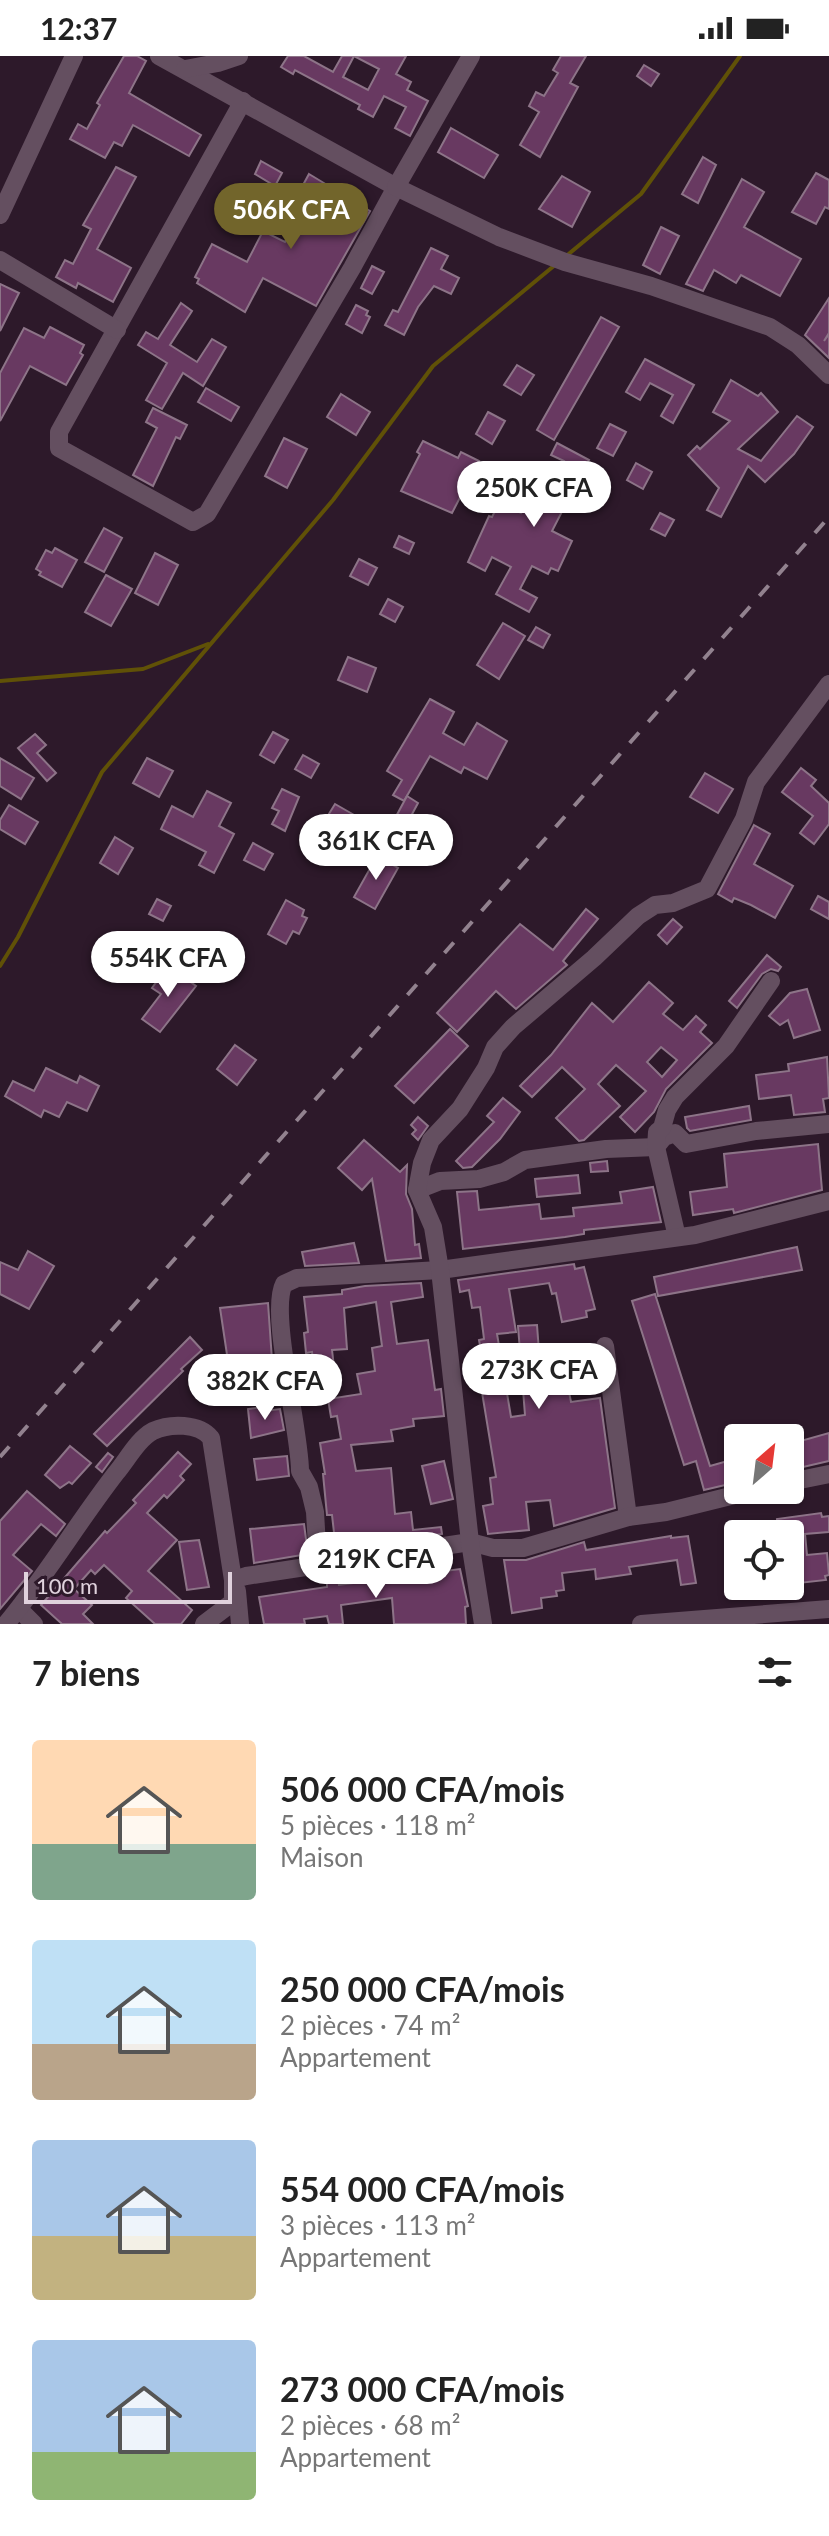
<!DOCTYPE html>
<html lang="fr">
<meta charset="utf-8">
<style>
:root{--surface:#fff;--page:#f2f2f2;--text:#222;--muted:#767676;--accent:#72652b}
body{margin:0;font-family:Lato,sans-serif;background:var(--page);color:var(--text);height:100vh;display:flex;flex-direction:column;font-size:30px;white-space:nowrap}
*{box-sizing:border-box;margin:0}
p{font-size:26px;color:var(--muted)}
.icon{flex:none;width:44px;height:44px;fill:none;stroke:currentColor;stroke-width:2;stroke-linecap:round;stroke-linejoin:round}
.map{position:relative;height:1568px;overflow:hidden}
.sheet{display:flex;flex-direction:column;background:var(--surface);flex:1}
.sheet>*{flex:none}
.needle{width:52px;rotate:28deg}
.buttons{position:absolute;left:724px;top:1368px;display:grid;gap:16px}
.buttons a{display:grid;place-items:center;width:80px;height:80px;border-radius:8px;background:var(--surface);box-shadow:0 2px 6px #0004;font-size:40px}
.scale{position:absolute;left:24px;bottom:20px;width:208px;box-sizing:border-box;padding-left:8px;border:4px solid #e0d2dd;border-top:0;font-size:22px;line-height:28px;white-space:nowrap;color:#e0d2dd;-webkit-text-stroke:6px #2d192a;paint-order:stroke}
.price{position:absolute;translate:-50% -68px;padding:0 18px;border-radius:28px;background:#fff;color:#222;font-size:26px;line-height:52px;filter:drop-shadow(0 2px 4px #0008)}
.price::after{content:'';position:absolute;left:50%;top:48px;width:24px;height:18px;margin-left:-12px;background:inherit;clip-path:polygon(0 0,100% 0,50% 100%)}
.price.on{background:var(--accent);color:#fff}
ul{padding:0;list-style:none}
li{display:flex;align-items:center;gap:24px;height:200px;padding:0 32px}
li span{display:grid;place-items:center;flex:none;width:224px;height:160px;border-radius:8px;color:#555}
li>.icon{margin-inline-start:auto}
span .icon{width:96px;height:96px;fill:#fffc;stroke-width:1}
li b{font-size:34px}
h2{display:flex;justify-content:space-between;align-items:center;height:96px;padding:0 32px;font-size:34px}
.status{display:flex;justify-content:space-between;align-items:center;height:56px;padding:0 40px;background:var(--surface);direction:ltr}
.status svg{height:22px;fill:currentColor}
.map>svg:first-child{display:block}
.lines{fill:none;stroke-linecap:round;stroke-linejoin:round}
.stream{stroke:#605107;stroke-width:4}
.building{fill:#683961;stroke:#8d7488;stroke-width:2;fill-rule:evenodd}
.minor{stroke:#644f60;stroke-width:18}
.rail{stroke:#92828f;stroke-width:4;stroke-dasharray:14 14;stroke-linecap:butt}
</style>
<div class="status"><b>12:37</b><svg viewBox="0 0 49 12"><path d="M0 12V9h3v3zM5 12V6h3v6zM10 12V3h3v9zM15 12V0h3v12zM26 1h20v11H26zM47 4h2v5h-2z"/></svg></div>
<div class="map">
<svg width="829" height="1568" viewBox="0 0 829 1568">
<rect width="100%" height="100%" fill="#2d192a"/>
<g class="lines">
<!-- stream -->
<g class="stream">
<polyline points="565,201 641,138 740,0"/>
<polyline points="0,625 143,613 208,588"/>
<polyline points="0,910 18,881 102,716 333,444 433,310 555,209"/>
</g>
</g>
<!-- building -->
<g class="building">
<polygon points="124,0 137,0 146,5 129,37 201,79 189,100 133,69 122,90 114,86 105,102 70,83 78,68 87,73 100,49 97,47"/>
<path d="M288,0H304L333,16L342,0H406L396,18L411,26L407,34L428,45L410,80L395,72L406,51L384,40L373,61L358,53L360,49L295,14L293,18L281,11ZM354,0L379,13L368,34L343,21Z"/>
<polygon points="561,0 586,0 570,27 578,31 540,101 520,89 539,56 529,50 536,36 544,40 558,17 553,14"/>
<polygon points="644,9 659,18 651,30 637,20"/>
<polygon points="451,72 498,99 484,122 438,96"/>
<polygon points="703,101 716,109 698,147 682,138"/>
<polygon points="261,105 282,117 275,130 255,118"/>
<polygon points="116,111 136,121 97,193 131,212 113,246 78,227 76,232 56,221 65,204 73,208 91,173 83,169"/>
<polygon points="816,117 829,124 829,153 825,151 816,168 792,156"/>
<polygon points="309,118 370,155 316,250 263,222 245,256 197,227 199,223 195,221 212,188 247,206 263,175 285,186 305,148 296,142"/>
<polygon points="562,120 590,136 572,171 539,153"/>
<polygon points="742,123 764,136 744,171 801,203 780,240 741,219 736,227 714,214 703,235 686,228"/>
<polygon points="661,171 679,180 660,218 643,209"/>
<polygon points="431,192 448,200 441,213 459,222 451,238 434,230 418,251 404,279 385,269 393,254 398,256"/>
<polygon points="372,210 384,216 372,238 361,232"/>
<polygon points="0,228 19,237 0,275"/>
<polygon points="829,242 829,277 824,285 829,278 829,302 805,279"/>
<polygon points="181,247 192,255 170,289 197,306 212,283 226,291 203,330 183,317 162,353 146,344 167,307 138,289 146,276 158,283"/>
<polygon points="356,249 368,255 366,259 370,261 362,277 346,268"/>
<polygon points="601,261 619,271 554,384 537,374"/>
<polygon points="50,271 84,289 80,297 83,299 66,329 30,310 0,365 0,317 24,272 44,282"/>
<polygon points="645,303 694,329 673,367 661,360 673,339 650,327 640,344 626,336"/>
<polygon points="517,309 534,319 521,339 504,329"/>
<polygon points="731,324 758,340 761,337 778,356 738,393 761,405 797,360 813,371 794,398 765,426 748,410 721,461 707,454 719,432 688,399 697,390 700,393 730,365 713,356"/>
<polygon points="206,332 239,351 231,365 198,346"/>
<polygon points="341,338 370,356 356,379 327,361"/>
<polygon points="153,352 187,369 180,383 176,381 153,430 133,419 157,372 146,366"/>
<polygon points="488,356 505,365 492,388 476,378"/>
<polygon points="610,368 626,376 613,400 597,392"/>
<polygon points="284,382 307,393 287,432 265,420"/>
<polygon points="423,385 458,402 461,396 479,405 452,457 401,435 420,398 417,396"/>
<polygon points="557,387 589,404 581,419 603,430 593,450 571,438 552,475 572,485 558,515 551,512 548,518 532,510 520,533 537,542 529,556 496,538 511,511 492,501 485,515 468,506 489,460 492,461 499,447 521,457 535,428 541,431 544,426 552,429 564,405 551,399"/>
<polygon points="636,407 652,416 643,433 627,424"/>
<polygon points="660,457 674,464 665,480 651,473"/>
<polygon points="104,472 122,482 104,516 85,506"/>
<polygon points="399,480 414,487 409,498 394,491"/>
<polygon points="55,492 77,504 62,531 39,519 41,516 36,513 46,494 52,497"/>
<polygon points="155,497 178,509 158,549 135,537"/>
<polygon points="359,503 377,512 368,529 350,520"/>
<polygon points="106,519 132,533 111,570 85,556"/>
<polygon points="388,543 403,551 395,566 380,558"/>
<polygon points="503,567 525,580 499,623 477,609"/>
<polygon points="536,571 550,579 543,592 528,584"/>
<polygon points="348,601 376,612 367,636 338,624"/>
<polygon points="430,643 454,656 443,677 464,689 477,667 507,685 487,723 464,711 461,717 430,700 404,745 393,739 402,724 387,715"/>
<polygon points="273,676 288,684 274,707 260,699"/>
<polygon points="35,678 46,689 37,697 56,717 47,725 18,692"/>
<polygon points="303,699 319,708 311,722 295,713"/>
<polygon points="0,702 34,722 21,743 0,730"/>
<polygon points="147,702 173,715 159,741 133,727"/>
<polygon points="801,712 816,724 811,730 829,747 829,768 814,788 800,777 813,760 782,736"/>
<polygon points="705,717 733,733 718,757 690,741"/>
<polygon points="282,733 299,741 285,775 272,768 279,755 272,752"/>
<polygon points="207,735 231,747 219,770 234,778 214,817 199,809 206,796 161,773 172,750 193,761"/>
<polygon points="407,740 418,747 403,775 392,768"/>
<polygon points="335,748 389,779 375,802 321,771"/>
<polygon points="9,749 38,766 25,788 0,773 0,764"/>
<polygon points="754,769 770,778 754,808 793,830 775,862 751,849 734,842 732,846 718,838"/>
<polygon points="115,781 133,792 118,818 100,807"/>
<polygon points="253,787 273,798 264,814 244,804"/>
<polygon points="377,800 398,812 375,853 354,841"/>
<polygon points="818,840 829,846 829,863 811,853"/>
<polygon points="157,843 171,850 163,865 149,858"/>
<polygon points="286,844 304,854 302,860 307,862 299,878 293,875 286,888 268,878"/>
<polygon points="586,853 598,863 563,905 567,909 516,953 496,935 457,976 437,957 520,868 553,894"/>
<polygon points="673,863 682,871 667,888 658,879"/>
<polygon points="125,877 146,893 127,919 105,903"/>
<polygon points="767,899 781,911 778,915 771,913 762,918 737,952 729,945"/>
<polygon points="165,914 175,921 178,917 196,930 160,976 142,963 161,938 152,932"/>
<path d="M649,926L673,947L663,958L683,974L696,960L706,969L700,976L712,987L666,1033L654,1056L635,1076L620,1061L646,1035L616,1009L598,1028L620,1050L584,1084L579,1085L556,1062L585,1033L562,1011L532,1041L520,1030L551,999L592,947L613,966ZM661,991L677,1004L662,1021L647,1006Z"/>
<polygon points="807,933 820,974 794,982 788,964 780,969 769,960 790,937"/>
<polygon points="450,973 468,990 414,1047 395,1030"/>
<polygon points="235,989 256,1004 237,1029 217,1013"/>
<polygon points="827,1001 829,1042 823,1043 825,1056 794,1059 791,1039 759,1043 756,1019 789,1015 788,1008"/>
<polygon points="46,1012 77,1027 80,1020 99,1030 87,1055 67,1046 59,1061 44,1054 41,1061 5,1040 13,1025 34,1035"/>
<polygon points="503,1042 520,1056 500,1083 472,1111 463,1112 456,1105 494,1066 487,1060"/>
<polygon points="749,1050 751,1064 690,1075 687,1072 685,1061"/>
<polygon points="418,1061 428,1070 418,1084 412,1078 416,1074 411,1069"/>
<polygon points="364,1084 400,1116 407,1109 406,1138 412,1153 415,1189 419,1188 421,1202 386,1205 372,1123 362,1134 338,1112"/>
<polygon points="818,1088 822,1134 734,1157 733,1153 693,1159 690,1136 727,1131 724,1098"/>
<polygon points="607,1105 608,1115 591,1116 590,1107"/>
<polygon points="578,1119 580,1137 537,1141 535,1123"/>
<polygon points="653,1131 661,1166 584,1174 584,1178 565,1181 463,1193 457,1136 477,1135 479,1154 539,1148 541,1163 574,1160 573,1152 622,1147 620,1136"/>
<polygon points="354,1187 359,1207 305,1210 302,1196"/>
<polygon points="797,1191 802,1214 658,1240 654,1221"/>
<polygon points="28,1195 54,1210 29,1253 0,1238 0,1206 18,1214"/>
<polygon points="574,1208 575,1213 584,1211 595,1253 586,1255 587,1261 562,1266 556,1237 552,1238 549,1227 509,1233 516,1276 497,1278 511,1361 525,1359 518,1270 537,1269 540,1309 569,1304 572,1321 566,1321 571,1346 600,1342 615,1452 554,1470 550,1444 526,1446 529,1474 488,1478 483,1450 493,1448 490,1422 496,1421 479,1318 471,1319 469,1303 482,1301 479,1284 484,1283 480,1251 472,1252 469,1234 460,1236 458,1224"/>
<polygon points="421,1227 423,1241 391,1246 397,1288 428,1284 435,1334 441,1333 444,1360 413,1363 414,1370 391,1374 393,1385 351,1389 356,1415 391,1412 395,1458 411,1456 413,1474 441,1471 442,1478 336,1494 332,1459 327,1459 323,1418 325,1418 320,1387 341,1383 337,1360 331,1361 328,1343 361,1338 357,1318 375,1315 372,1292 382,1290 376,1246 344,1252 347,1293 332,1294 336,1328 316,1330 312,1296 306,1297 304,1277 308,1276 304,1241 342,1238 342,1234 365,1230"/>
<polygon points="655,1238 710,1410 738,1402 738,1426 704,1434 696,1405 684,1409 632,1245"/>
<polygon points="268,1247 272,1304 229,1312 220,1252"/>
<polygon points="190,1281 202,1294 181,1313 183,1315 107,1390 94,1378"/>
<polygon points="264,1351 265,1355 280,1353 284,1374 251,1382 248,1353"/>
<polygon points="829,1377 829,1405 790,1414 790,1388"/>
<polygon points="70,1390 91,1407 72,1428 69,1426 60,1432 45,1419"/>
<polygon points="178,1396 191,1408 180,1420 184,1424 167,1442 164,1439 147,1457 177,1484 148,1515 192,1554 181,1568 155,1568 126,1542 132,1535 104,1509 95,1518 91,1514 74,1533 92,1549 83,1558 93,1568 62,1568 41,1549 105,1475 107,1477 136,1447 133,1444"/>
<polygon points="108,1397 113,1401 102,1416 96,1411"/>
<polygon points="287,1400 289,1420 257,1424 254,1403"/>
<polygon points="444,1405 453,1443 431,1448 422,1410"/>
<polygon points="27,1435 65,1468 56,1480 41,1468 13,1499 32,1515 0,1553 0,1465"/>
<polygon points="821,1457 822,1461 829,1460 829,1476 805,1478 807,1499 827,1497 829,1519 825,1520 826,1524 790,1528 790,1478 779,1478 777,1463"/>
<polygon points="304,1468 308,1498 254,1507 250,1473"/>
<polygon points="671,1480 671,1482 688,1480 696,1527 681,1529 677,1504 629,1511 631,1518 596,1523 595,1513 562,1517 564,1534 556,1535 557,1540 541,1542 542,1552 512,1557 504,1504 526,1504 584,1486 586,1494"/>
<polygon points="199,1484 209,1531 187,1534 179,1486"/>
<polygon points="460,1513 468,1550 465,1551 466,1568 394,1568 392,1542 341,1549 343,1568 329,1568 327,1560 304,1563 305,1568 264,1568 259,1541 327,1531 327,1526 338,1524 339,1529"/>
</g>
<g class="lines">
<!-- minor -->
<g class="minor">
<polyline points="159,0 396,131 352,212 207,458 193,466 59,392 59,376 243,45"/>
<polyline points="471,0 396,131 499,181 565,206 651,230 770,271 798,289 829,319"/>
<polyline points="185,13 218,7 239,0"/>
<polyline points="0,159 74,0"/>
<polyline points="0,204 117,274"/>
<polyline points="656,1091 664,1081 675,1077 686,1088 756,1075 829,1068"/>
<polyline points="417,1134 440,1125 479,1123 504,1116 525,1104 606,1093 656,1091"/>
<polyline points="677,1181 656,1091 657,1076 662,1072 667,1054 675,1041 726,990 771,925"/>
<polyline points="605,1290 628,1461"/>
<polyline points="790,1426 829,1418"/>
<path d="M326,1507L317,1490L315,1456L309,1431L300,1415C300,1374 269,1256 284,1228L297,1222L440,1214L695,1179L829,1145"/>
<polyline points="237,1535 240,1568"/>
<polyline points="19,1553 34,1568"/>
<path d="M6,1568C46,1520 78,1466 116,1417C127,1404 138,1383 153,1375C170,1367 199,1367 211,1382L233,1524"/>
<polyline points="204,1568 233,1546 233,1524 246,1520 470,1486 493,1492 523,1492 628,1461 666,1456 755,1434"/>
<polyline points="483,1568 470,1486 440,1214 433,1171 417,1134 422,1107 431,1084 460,1053 486,1012 495,991 513,971 594,902 638,860 655,849 673,847 707,833 744,763 756,726 829,628"/>
<polyline points="641,1568 829,1553"/>
</g>
<!-- rail -->
<polyline class="rail" points="0,1401 829,461"/>
</g>
</svg>
<div class="buttons">
<a><svg class="needle" viewBox="-14 -14 28 28"><path d="M0-13l5 13h-10z" fill="#e53935"/><path d="M0 13l5-13h-10z" fill="#767676"/></svg></a>
<a><svg class="icon" aria-label="locate" viewBox="0 0 24 24"><circle cx="12" cy="12" r="6"/><path d="M12 2v4M12 18v4M2 12h4M18 12h4"/></svg></a>
</div>
<div class="scale">100 m</div>
<b class="price on" style="left:291px;top:195px">506K CFA</b>
<b class="price" style="left:534px;top:473px">250K CFA</b>
<b class="price" style="left:376px;top:826px">361K CFA</b>
<b class="price" style="left:168px;top:943px">554K CFA</b>
<b class="price" style="left:539px;top:1355px">273K CFA</b>
<b class="price" style="left:265px;top:1366px">382K CFA</b>
<b class="price" style="left:376px;top:1544px">219K CFA</b>
</div>
<section class="sheet">
<h2>7 biens<svg class="icon" aria-label="filters" viewBox="0 0 24 24"><path d="M4 7h16M4 17h16"/><circle cx="9" cy="7" r="2"/><circle cx="15" cy="17" r="2"/></svg></h2>
<ul>
<li><span style="background:linear-gradient(#ffd9b3 65%,#7fa58c 0)"><svg class="icon" aria-label="home" viewBox="0 0 24 24"><path d="M3 11l9-7 9 7M6 9v11h12V9"/></svg></span><div><b>506 000 CFA/mois</b><p>5 pièces · 118 m²</p><p>Maison</p></div></li>
<li><span style="background:linear-gradient(#bfe0f5 65%,#b9a48a 0)"><svg class="icon" aria-label="home" viewBox="0 0 24 24"><path d="M3 11l9-7 9 7M6 9v11h12V9"/></svg></span><div><b>250 000 CFA/mois</b><p>2 pièces · 74 m²</p><p>Appartement</p></div></li>
<li><span style="background:linear-gradient(#a9c7e8 60%,#c2b280 0)"><svg class="icon" aria-label="home" viewBox="0 0 24 24"><path d="M3 11l9-7 9 7M6 9v11h12V9"/></svg></span><div><b>554 000 CFA/mois</b><p>3 pièces · 113 m²</p><p>Appartement</p></div></li>
<li><span style="background:linear-gradient(#a9c7e8 70%,#8fb573 0)"><svg class="icon" aria-label="home" viewBox="0 0 24 24"><path d="M3 11l9-7 9 7M6 9v11h12V9"/></svg></span><div><b>273 000 CFA/mois</b><p>2 pièces · 68 m²</p><p>Appartement</p></div></li>
</ul>
</section>
